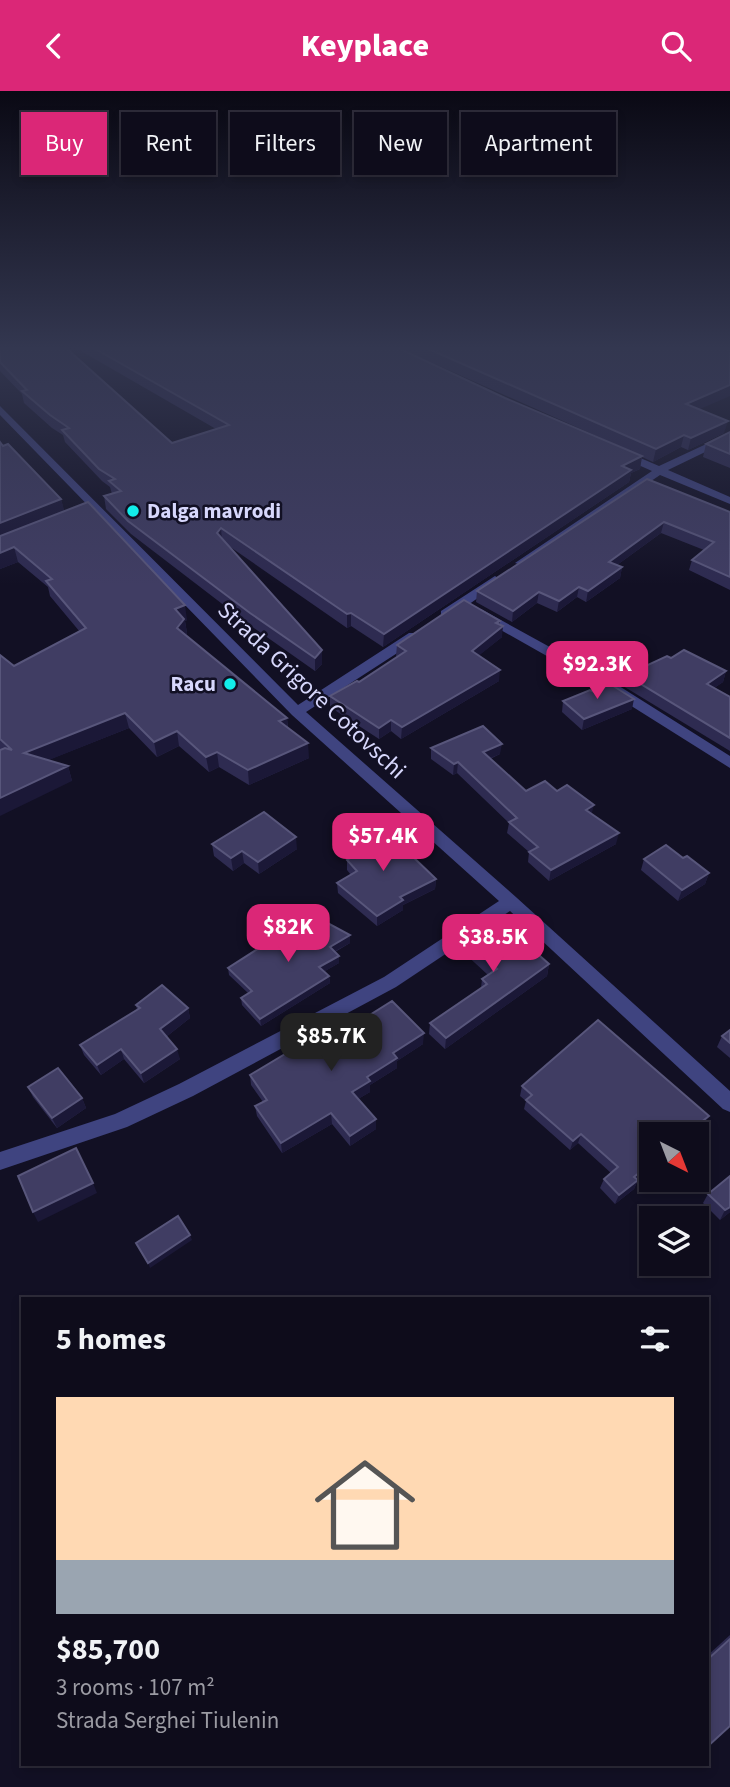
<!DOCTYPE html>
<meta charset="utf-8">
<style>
:root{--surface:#0e0c1b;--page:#1c1a28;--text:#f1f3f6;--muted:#9b9ba3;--line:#2e2c3a;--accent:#db2777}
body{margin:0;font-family:"Source Sans 3",sans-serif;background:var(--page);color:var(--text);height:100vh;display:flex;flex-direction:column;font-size:26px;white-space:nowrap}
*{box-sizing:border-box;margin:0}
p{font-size:23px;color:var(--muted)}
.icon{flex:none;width:38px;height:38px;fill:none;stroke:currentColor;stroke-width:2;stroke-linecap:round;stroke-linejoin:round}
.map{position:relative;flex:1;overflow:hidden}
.details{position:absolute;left:21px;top:1206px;width:688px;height:469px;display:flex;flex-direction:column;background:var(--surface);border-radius:0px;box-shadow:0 4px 10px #0003,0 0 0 2px var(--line)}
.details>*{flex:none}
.guide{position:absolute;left:21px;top:21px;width:690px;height:63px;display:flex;gap:14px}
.needle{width:46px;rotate:138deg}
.fabs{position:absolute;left:639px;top:1031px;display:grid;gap:14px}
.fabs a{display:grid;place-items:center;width:70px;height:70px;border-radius:0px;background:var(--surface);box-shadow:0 4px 10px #0003,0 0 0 2px var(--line);font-size:35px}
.price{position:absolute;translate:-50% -60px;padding:0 16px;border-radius:14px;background:var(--accent);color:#fff;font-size:23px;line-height:46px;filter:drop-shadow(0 2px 4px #0008)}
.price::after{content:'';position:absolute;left:50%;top:42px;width:21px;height:16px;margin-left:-10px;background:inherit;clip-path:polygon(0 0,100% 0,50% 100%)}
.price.on{background:#222;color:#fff}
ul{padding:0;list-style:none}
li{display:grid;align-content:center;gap:14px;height:371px;padding:0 35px}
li+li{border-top:2px solid var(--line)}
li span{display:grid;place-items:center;height:217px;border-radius:0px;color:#555}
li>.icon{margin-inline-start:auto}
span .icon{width:126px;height:126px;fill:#fffc;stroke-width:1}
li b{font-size:30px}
h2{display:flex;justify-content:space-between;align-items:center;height:84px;padding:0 35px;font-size:30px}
.chip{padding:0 24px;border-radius:0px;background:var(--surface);box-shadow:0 4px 10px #0003,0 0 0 2px var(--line);font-size:24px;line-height:63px}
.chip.on{background:var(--accent);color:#fff}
header{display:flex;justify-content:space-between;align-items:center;height:91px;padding:0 35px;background:var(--accent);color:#fff;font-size:32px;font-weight:800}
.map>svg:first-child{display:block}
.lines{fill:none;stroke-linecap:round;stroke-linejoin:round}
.minor{fill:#3f4480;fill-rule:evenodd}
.wall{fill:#2e2b51}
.shaded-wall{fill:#1b1837}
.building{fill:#403d63;stroke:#58567b;stroke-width:2}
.poi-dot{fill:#12edea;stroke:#121024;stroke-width:2.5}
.labels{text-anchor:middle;stroke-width:5;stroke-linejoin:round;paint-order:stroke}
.far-poi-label{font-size:21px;font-weight:bold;fill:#d7d7fc;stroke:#121024;text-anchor:start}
.street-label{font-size:24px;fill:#d7d7fc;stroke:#121024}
</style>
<header><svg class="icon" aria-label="back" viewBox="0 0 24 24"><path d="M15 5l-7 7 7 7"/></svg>Keyplace<svg class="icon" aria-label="search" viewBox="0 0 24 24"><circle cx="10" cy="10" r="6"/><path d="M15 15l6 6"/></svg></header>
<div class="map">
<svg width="730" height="1696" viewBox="0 0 730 1696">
<rect width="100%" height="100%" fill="#121024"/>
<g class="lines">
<!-- minor -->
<g class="minor">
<polygon points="0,315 298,614 409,542 419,542 419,548 306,621 517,807 730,1000 730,1021 723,1018 510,820 396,896 193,1005 127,1036 0,1079 0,1061 115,1023 179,993 384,886 499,810 292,624 0,324"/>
<polygon points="730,342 730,349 668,379 730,406 730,413 660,384 525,475 515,472 652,380 616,364 616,360 624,360 659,375"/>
<polygon points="495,485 501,489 499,492 451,526 441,526 441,520"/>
<polygon points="481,518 608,588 730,665 730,677 598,594 476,525 475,522"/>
</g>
</g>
<!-- wall -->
<g class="wall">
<polygon points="0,256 172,352 216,338 74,256 396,256 505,307 619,355 397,256 730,256 699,318 724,342 688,359 681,356 653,371 642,366 640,378 631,382 629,391 383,556 351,535 347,537 226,453 322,573 315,580 251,535 131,443 106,418 104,405 112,403 110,396 102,390 65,351 63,344 52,337 24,312 22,303 0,280"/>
<polygon points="730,341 730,377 703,366 706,353"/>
<polygon points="0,351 61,408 64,420 187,529 185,530 187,542 186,544 287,627 288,637 309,667 249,694 219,676 209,681 179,655 157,666 129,637 48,669 68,675 72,690 0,659 0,564 14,575 80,541 50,505 48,496 18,471 0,478"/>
<polygon points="647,388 730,421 730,499 689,479 692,469 704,459 661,442 617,474 622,476 620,487 586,511 577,506 557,521 537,512 512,531 476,511 477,500"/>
<polygon points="500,534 502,546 479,564 499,590 401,648 391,640 379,648 330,616 330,605 359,591 398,566 396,565 397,554"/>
<polygon points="671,567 726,580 723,591 714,597 730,606 730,660 623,595 626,584"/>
<polygon points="563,610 632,618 582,639 562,621"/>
<polygon points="431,657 500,663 490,668 526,700 557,700 592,723 616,753 549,790 528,771 529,761 507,742 509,732 457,682 453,684 431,668"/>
<polygon points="212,753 297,758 259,783 244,772 233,780 214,765"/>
<polygon points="350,758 436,788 435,798 403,814 403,819 377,835 338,802 337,792 351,784 347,779 347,769 350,767"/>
<polygon points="683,767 709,782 705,793 678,810 641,779 644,768"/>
<polygon points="350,844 350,852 335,861 339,872 325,880 329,885 330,892 261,935 242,914 241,907 248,902 229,884 228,877"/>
<polygon points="463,849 549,873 547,885 445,958 429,943 430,932 481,897 482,888 488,884 462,860"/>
<polygon points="136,914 188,917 190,927 166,946 180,968 144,992 124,968 101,984 84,964 80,954 137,919"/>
<polygon points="346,939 423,953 397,970 397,977 370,994 370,1001 358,1008 376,1038 350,1055 332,1033 282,1062 257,1025 255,1015 263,1011 251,994 250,984"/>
<polygon points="730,939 730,967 717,956 722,945"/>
<polygon points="522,995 704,1034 693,1043 651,1043 651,1078 638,1089 634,1098 615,1113 600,1097 604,1088 611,1082 578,1052 570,1059 524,1018 526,1010 520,1005"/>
<polygon points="28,996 82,1007 86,1017 57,1037 33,1006"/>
<polygon points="730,1085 730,1121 720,1129 703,1112 708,1103"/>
<polygon points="730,1544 730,1635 707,1656 707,1565"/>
</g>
<!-- shaded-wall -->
<g class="shaded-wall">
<polygon points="730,294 730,305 684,325 686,313"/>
<polygon points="728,330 724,342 688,359 691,347"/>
<polygon points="684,344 681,356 653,371 656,358"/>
<polygon points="642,365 640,378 631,382 629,391 383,556 384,543 622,375"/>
<polygon points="61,408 65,422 0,448 0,432"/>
<polygon points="664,431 661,442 606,482 609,471"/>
<polygon points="221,437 222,450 217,442"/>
<polygon points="14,456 18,471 0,478 0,462"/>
<polygon points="622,476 620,487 586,511 588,500"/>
<polygon points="579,496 577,506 557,521 559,510"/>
<polygon points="539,501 537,512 512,531 513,520"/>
<polygon points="185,514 187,529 185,530 187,542 180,552 175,518"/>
<polygon points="351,522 351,535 347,537 347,523"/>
<polygon points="500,530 499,538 503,535 502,546 471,571 472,560"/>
<polygon points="322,559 322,573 315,580 315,567"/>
<polygon points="500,579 499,590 401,648 402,636"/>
<polygon points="726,580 723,591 704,604 707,593"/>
<polygon points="634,608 632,618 582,639 584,628"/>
<polygon points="125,622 129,637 29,677 24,662"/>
<polygon points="287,627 288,642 279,630"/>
<polygon points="391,629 391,640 379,648 379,637"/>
<polygon points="177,640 179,655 157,666 154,651"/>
<polygon points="308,652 309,667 249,694 248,679"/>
<polygon points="502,653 500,663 481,671 483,661"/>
<polygon points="217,661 219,676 209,681 206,666"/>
<polygon points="458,671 457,682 453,684 454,673"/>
<polygon points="68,675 72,690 0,725 0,707"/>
<polygon points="594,714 591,725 586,719"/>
<polygon points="619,742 616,753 549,790 551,779"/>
<polygon points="296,746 297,758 259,783 258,771"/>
<polygon points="242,760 244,772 233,780 231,767"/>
<polygon points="709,782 705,793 678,810 682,799"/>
<polygon points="436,788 435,798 403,814 403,819 377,835 377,825 400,806"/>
<polygon points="350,844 350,852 330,863 330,856"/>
<polygon points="339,865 339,872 320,883 319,876"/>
<polygon points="549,873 547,885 445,958 446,947"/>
<polygon points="329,885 330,892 261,935 260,928"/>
<polygon points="188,917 190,927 162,949 160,938"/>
<polygon points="424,942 423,953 397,970 397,977 370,994 370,1001 353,1011 352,1001 367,986 393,962"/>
<polygon points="121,958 124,968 101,984 97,974"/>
<polygon points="177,958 180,968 144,992 141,982"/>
<polygon points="82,1007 86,1017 57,1037 52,1027"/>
<polygon points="331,1022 332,1033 282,1062 281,1052"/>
<polygon points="709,1025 704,1034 693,1043 686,1043"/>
<polygon points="376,1028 376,1038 350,1055 350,1045"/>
<polygon points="581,1043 578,1052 570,1059 573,1050"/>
<polygon points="651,1072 651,1078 630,1095 634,1086"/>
<polygon points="638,1089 634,1098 615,1113 619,1104"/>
<polygon points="93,1092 97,1102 38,1131 33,1121"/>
<polygon points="730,1116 730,1121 720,1129 725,1119"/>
<polygon points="190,1144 192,1149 150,1177 148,1172"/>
</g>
<!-- building -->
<g class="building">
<polygon points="0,256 65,256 172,352 229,334 92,256 396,256 505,307 642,365 622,375 631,379 384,543 351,522 347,523 221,437 217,442 322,559 315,567 250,522 128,430 104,405 121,400 109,390 115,388 99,378 62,339 69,337 50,324 22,300 27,299 0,271"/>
<polygon points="424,256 730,256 730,294 686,313 728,330 691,347 684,344 656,358"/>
<polygon points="730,341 730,363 706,353"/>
<polygon points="0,351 3,355 8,353 61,408 0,432"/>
<polygon points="647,388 730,421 730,486 692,469 714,451 664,431 609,471 622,476 588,500 579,496 559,510 539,501 513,520 477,500"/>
<polygon points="88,411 185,514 175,518 184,528 177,537 287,627 279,630 308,652 248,679 217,661 206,666 177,640 154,651 125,622 24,662 68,675 0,707 0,659 5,657 12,659 0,648 0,564 14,575 86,537 46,490 52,488 14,456 0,462 0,445"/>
<polygon points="464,509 500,530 496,532 503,535 472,560 500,579 402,636 391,629 379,637 330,605 357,590 359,591 406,560 397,554"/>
<polygon points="684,559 726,580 707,593 730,606 730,647 626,584 667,565 671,567"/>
<polygon points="610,593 634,608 584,628 563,610 590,599 594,601"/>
<polygon points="483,635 502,653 483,661 526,700 545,690 557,700 567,694 594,714 586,719 619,742 551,779 529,761 538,756 509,731 517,727 458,671 454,673 431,657"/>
<polygon points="264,721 296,746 258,771 242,760 231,767 212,753"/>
<polygon points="384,738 436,788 400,806 403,809 377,825 337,792 357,780 347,769 356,764 350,758"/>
<polygon points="666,754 683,767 687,765 709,782 682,799 644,768"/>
<polygon points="307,821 350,844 330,856 339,865 319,876 329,885 260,928 241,907 252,900 228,877 273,848"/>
<polygon points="497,827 549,873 446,947 430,932 487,893 482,888 497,878 463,849"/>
<polygon points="162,894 188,917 160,938 177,958 141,982 121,958 97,974 80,954 140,917 136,914"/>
<polygon points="392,910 424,942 393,962 397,967 367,986 370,990 352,1001 376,1028 350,1045 331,1022 281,1052 255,1015 267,1009 250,984 340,930 346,939"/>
<polygon points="598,929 709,1025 686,1043 651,1043 651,1072 634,1086 638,1089 619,1104 604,1088 618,1076 581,1043 573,1050 526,1009 532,1004 522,995"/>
<polygon points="730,939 730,952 722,945"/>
<polygon points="58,977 82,1007 52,1027 28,996"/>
<polygon points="76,1057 93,1092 33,1121 18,1085"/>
<polygon points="730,1085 730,1116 725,1119 708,1103"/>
<polygon points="178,1125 190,1144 148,1172 136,1152"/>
<polygon points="730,1548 730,1635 707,1656 707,1569"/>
</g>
<!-- sky -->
<linearGradient id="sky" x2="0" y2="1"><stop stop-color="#0a0914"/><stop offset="0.52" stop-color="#333750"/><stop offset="1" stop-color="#333750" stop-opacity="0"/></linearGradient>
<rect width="730" height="494" fill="url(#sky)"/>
<!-- markers -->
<g class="poi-dot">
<circle cx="133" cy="420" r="7"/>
<circle cx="230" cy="593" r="7"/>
</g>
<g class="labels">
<!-- far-poi labels -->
<g class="far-poi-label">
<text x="147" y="427">Dalga mavrodi</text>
<text x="216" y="600" text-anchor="end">Racu</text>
</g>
<!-- street labels -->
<g class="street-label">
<text transform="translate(312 599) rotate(43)" y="8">Strada Grigore Cotovschi</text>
</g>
</g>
</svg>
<div class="fabs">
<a><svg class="needle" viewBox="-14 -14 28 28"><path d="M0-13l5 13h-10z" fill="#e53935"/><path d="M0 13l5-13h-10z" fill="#9b9ba3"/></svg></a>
<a><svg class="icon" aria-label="layers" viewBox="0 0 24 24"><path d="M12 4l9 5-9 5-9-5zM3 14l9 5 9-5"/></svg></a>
</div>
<b class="price" style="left:597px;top:610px">$92.3K</b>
<b class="price" style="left:383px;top:782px">$57.4K</b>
<b class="price" style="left:288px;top:873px">$82K</b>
<b class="price" style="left:493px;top:883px">$38.5K</b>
<b class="price on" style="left:331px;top:982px">$85.7K</b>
<div class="guide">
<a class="chip on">Buy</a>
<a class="chip">Rent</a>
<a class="chip">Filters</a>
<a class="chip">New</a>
<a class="chip">Apartment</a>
</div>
<section class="details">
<h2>5 homes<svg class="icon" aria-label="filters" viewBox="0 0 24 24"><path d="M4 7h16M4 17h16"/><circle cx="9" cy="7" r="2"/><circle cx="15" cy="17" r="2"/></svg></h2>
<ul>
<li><span style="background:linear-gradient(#ffd9b3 75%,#9aa5b1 0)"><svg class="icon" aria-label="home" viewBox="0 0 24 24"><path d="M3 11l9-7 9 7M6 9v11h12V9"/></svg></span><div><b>$85,700</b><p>3 rooms · 107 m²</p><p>Strada Serghei Tiulenin</p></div></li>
</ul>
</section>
</div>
